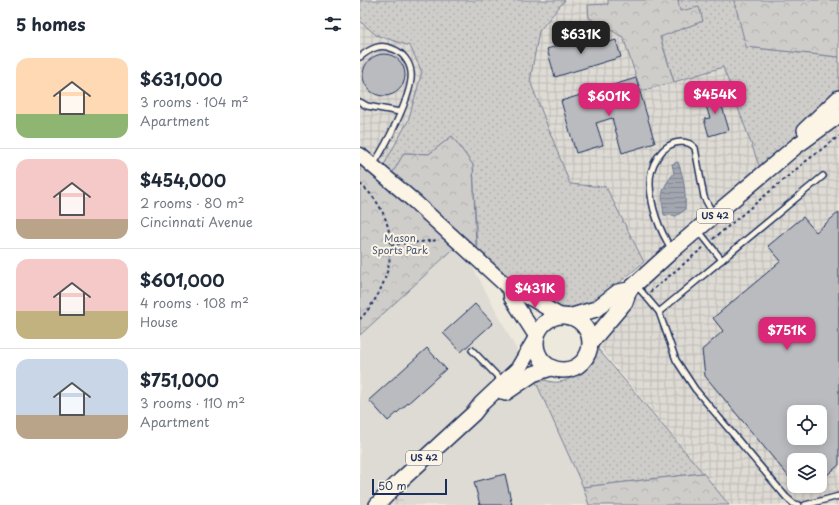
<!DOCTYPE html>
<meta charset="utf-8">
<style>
:root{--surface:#fff;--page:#f2f2f3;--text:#1f2937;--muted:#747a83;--line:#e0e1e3;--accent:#db2777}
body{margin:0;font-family:"Playpen Sans",sans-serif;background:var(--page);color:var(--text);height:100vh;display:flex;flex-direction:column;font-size:15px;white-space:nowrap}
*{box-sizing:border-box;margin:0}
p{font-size:13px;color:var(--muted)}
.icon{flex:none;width:22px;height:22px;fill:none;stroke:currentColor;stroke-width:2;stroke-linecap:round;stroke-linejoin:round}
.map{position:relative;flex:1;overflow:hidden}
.sheet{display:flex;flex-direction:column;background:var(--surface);width:360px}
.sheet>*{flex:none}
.fabs{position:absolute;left:427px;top:405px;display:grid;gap:8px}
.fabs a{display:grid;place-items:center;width:40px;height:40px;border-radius:8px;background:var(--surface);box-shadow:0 2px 10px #0003;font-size:20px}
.scale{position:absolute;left:12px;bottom:10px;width:75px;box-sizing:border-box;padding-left:4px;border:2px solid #1b2f5e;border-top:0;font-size:11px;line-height:14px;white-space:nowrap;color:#1b2f5e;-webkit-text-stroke:3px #fcf5e5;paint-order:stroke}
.price{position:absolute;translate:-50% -34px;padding:0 9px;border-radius:8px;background:var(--accent);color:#fff;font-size:13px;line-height:26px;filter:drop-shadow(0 1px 2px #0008)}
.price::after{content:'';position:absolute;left:50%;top:24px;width:12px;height:9px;margin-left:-6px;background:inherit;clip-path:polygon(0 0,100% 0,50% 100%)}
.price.on{background:#222;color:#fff}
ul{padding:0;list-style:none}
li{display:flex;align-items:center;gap:12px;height:100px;padding:0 16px}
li+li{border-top:1px solid var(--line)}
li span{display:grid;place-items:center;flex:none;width:112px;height:80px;border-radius:12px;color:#555}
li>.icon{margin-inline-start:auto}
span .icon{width:48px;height:48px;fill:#fffc;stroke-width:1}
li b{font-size:17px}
h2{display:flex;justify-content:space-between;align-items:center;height:48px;padding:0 16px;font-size:17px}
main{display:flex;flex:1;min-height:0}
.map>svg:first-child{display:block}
.built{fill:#dedbd4}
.industrial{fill:url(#industrial-grid);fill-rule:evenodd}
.grass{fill:url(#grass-dots);stroke:#757e94}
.forest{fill:url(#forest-crowns);stroke:#757e94}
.water{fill:url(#water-rules);stroke:#6c778f}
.building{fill:#babbbe;stroke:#1b2f5e;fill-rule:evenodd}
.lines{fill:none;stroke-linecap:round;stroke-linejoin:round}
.lane-casing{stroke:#1b2f5e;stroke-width:8}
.secondary-casing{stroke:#1b2f5e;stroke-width:17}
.primary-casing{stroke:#1b2f5e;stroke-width:18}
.path{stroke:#1b2f5e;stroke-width:2;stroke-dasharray:3 3;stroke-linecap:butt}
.lane{stroke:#fcf5e5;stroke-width:5}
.secondary{stroke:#fcf5e5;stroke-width:14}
.primary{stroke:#fcf5e5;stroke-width:15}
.labels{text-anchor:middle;stroke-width:4;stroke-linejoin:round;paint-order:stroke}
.shield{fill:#fcf5e5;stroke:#5e6a86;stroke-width:1}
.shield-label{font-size:9px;font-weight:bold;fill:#1b2f5e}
.park-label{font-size:10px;fill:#485679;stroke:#fcf5e5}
</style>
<main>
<section class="sheet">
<h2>5 homes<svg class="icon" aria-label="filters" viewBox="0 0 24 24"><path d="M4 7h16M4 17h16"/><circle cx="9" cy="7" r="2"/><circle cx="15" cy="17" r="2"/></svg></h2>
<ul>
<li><span style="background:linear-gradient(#ffd9b3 70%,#8fb573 0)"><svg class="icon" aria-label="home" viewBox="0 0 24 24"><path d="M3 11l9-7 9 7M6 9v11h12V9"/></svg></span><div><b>$631,000</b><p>3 rooms · 104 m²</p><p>Apartment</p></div></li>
<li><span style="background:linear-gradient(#f6c9c9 75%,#b9a48a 0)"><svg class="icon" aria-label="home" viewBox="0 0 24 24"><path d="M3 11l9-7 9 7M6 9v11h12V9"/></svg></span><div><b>$454,000</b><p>2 rooms · 80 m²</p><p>Cincinnati Avenue</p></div></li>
<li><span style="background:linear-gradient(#f6c9c9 65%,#c2b280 0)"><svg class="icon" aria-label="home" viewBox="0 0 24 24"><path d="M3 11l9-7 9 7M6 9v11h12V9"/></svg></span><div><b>$601,000</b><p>4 rooms · 108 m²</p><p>House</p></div></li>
<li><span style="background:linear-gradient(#c9d6e8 70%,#b9a48a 0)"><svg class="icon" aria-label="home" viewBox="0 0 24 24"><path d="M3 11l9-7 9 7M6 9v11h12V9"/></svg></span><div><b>$751,000</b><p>3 rooms · 110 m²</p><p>Apartment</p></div></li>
</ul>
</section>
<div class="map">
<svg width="479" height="505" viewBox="0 0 479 505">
<defs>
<pattern id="industrial-grid" width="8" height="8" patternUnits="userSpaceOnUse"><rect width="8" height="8" fill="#dedbd4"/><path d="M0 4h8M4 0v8" fill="none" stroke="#bebcb8"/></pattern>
<pattern id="grass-dots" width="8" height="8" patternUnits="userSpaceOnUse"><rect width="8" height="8" fill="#cfcdca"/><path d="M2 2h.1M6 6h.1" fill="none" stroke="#b1b0b0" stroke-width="1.8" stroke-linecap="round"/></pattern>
<pattern id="forest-crowns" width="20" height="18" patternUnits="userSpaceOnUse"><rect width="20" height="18" fill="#cfcdca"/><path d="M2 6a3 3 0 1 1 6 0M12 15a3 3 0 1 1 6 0" fill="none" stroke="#b1b0b0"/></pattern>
<pattern id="water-rules" width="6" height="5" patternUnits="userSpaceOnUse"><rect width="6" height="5" fill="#a2a7af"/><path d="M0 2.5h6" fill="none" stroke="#838892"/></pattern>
</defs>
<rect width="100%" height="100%" fill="#eee9dd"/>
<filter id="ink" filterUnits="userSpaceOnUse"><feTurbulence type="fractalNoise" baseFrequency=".025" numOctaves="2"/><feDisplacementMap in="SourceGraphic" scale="8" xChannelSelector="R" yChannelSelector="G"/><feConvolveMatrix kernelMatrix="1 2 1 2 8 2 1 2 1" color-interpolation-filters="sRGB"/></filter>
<g filter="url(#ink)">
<!-- built -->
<polygon class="built" points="100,243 160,356 130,391 108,408 73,450 172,376 223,487 229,505 44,505 40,481 17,505 0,505 0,335"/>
<!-- industrial -->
<g class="industrial">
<path d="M205,0H248V4L229,18L263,37L281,91L363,67L403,176L479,109V505H369L235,342L279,292L294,278L311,253L290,272L246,187L210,184L170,81L179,31ZM434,412H460V438H434ZM434,460H460V486H434Z"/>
<polygon points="0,21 16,35 50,46 62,72 48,121 20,172 0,155"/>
<polygon points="40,481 44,505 17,505"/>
</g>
<!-- grass -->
<g class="grass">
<polygon points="0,0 205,0 179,31 170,81 210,184 246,187 284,262 240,299 224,308 207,309 194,307 152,285 117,248 113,165 92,136 69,154 44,153 29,180 20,172 48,121 62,72 50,46 16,35 0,21"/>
<polygon points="318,0 374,0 387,47 479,57 479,104 403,176 363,67 314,82 300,36 343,21 319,11"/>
<path d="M239,350L343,473L223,487L174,378C180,379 187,381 193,382C213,384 228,364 239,350Z"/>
</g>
<!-- forest -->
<g class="forest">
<polygon points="248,0 318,0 320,11 339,7 343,21 300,37 314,82 281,91 263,37 229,18 228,5 248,4"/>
<polygon points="374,0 479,0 479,57 386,47"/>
<polygon points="92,136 113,165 116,248 100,243 0,335 0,155 29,179 44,153 69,154"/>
<polygon points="343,473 369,505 229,505 223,487"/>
</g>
<!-- water -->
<path class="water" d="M318,162C324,178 326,193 325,210L316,216L304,215C301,193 300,191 314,173L312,164Z"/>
<!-- building -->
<g class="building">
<polygon points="235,33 239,45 256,40 261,57 195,77 187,49"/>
<circle cx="24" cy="75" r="21"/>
<polygon points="276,78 295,143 262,153 252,118 236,123 243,145 216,153 201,101"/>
<polygon points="358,93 369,130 349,136 344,119 350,118 343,97"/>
<path d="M479,212V465L460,481V460H434V483L345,376L342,350L363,331L353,318L421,261L408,246L443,217L456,232ZM434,412H460V438H434Z"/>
<polygon points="115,304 133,323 101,352 83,333"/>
<polygon points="67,348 86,369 28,421 9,400"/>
<polygon points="145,474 152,505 120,505 114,482"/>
</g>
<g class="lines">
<!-- lane casing -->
<g class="lane-casing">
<g id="lane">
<path d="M0,57C10,49 20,43 33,49C42,52 50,62 51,72C54,93 25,147 13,165"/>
<polyline points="0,102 7,106 40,112"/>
<polyline points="338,230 362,260"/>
<path d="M312,250C300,231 291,207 290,185C289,167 301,143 321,142C327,142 332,144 335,148L344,197L353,214"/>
<polyline points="276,285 299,312 463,176"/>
<polyline points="299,312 316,360 335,389 426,497 434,504 439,505"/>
<polyline points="112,350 143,382"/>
<polyline points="445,505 479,496"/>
</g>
</g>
<!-- secondary casing -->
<g class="secondary-casing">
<g id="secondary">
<path d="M0,155L55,202L151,290C169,294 184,308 201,316"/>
<polyline points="151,290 151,297 176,336"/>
</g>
</g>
<!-- primary casing -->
<g class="primary-casing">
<g id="primary">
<polyline points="445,130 479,98"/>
<circle cx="203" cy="343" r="27"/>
<polyline points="209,317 236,309 258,292 269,290 312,251 435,147 479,115"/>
<polyline points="231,342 265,302 269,290"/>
<polyline points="145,393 173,374 191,368"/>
<polyline points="17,505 40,481 114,413 121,404 158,369 175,340"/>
</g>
</g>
<!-- path -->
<g class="path">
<path d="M0,184C44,220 37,280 0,319"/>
<polyline points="353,239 445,162 479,136"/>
<polyline points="31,245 79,240"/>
<polyline points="290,292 344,247"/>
<path d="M198,379C211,374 226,368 231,354"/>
</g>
<!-- lane -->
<use href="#lane" class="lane"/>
<!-- secondary -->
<use href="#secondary" class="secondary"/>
<!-- primary -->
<use href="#primary" class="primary"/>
</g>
</g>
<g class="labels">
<!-- shield labels -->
<g class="shield">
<rect x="337" y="209" width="36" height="14" rx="3"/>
<rect x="46" y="451" width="36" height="14" rx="3"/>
</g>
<g class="shield-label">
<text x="355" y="219">US 42</text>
<text x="64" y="461">US 42</text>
</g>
<!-- park labels -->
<g class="park-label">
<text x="40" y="242">Mason<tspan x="40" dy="12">Sports Park</tspan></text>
</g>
</g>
</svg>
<div class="fabs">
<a><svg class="icon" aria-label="locate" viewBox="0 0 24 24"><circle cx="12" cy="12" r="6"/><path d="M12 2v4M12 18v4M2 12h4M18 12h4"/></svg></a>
<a><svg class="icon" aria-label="layers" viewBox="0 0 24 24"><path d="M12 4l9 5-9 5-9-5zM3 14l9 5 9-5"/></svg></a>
</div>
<div class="scale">50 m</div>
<b class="price on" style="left:221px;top:55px">$631K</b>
<b class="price" style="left:355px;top:115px">$454K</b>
<b class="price" style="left:249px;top:117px">$601K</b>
<b class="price" style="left:175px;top:309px">$431K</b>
<b class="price" style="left:427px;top:351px">$751K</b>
</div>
</main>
